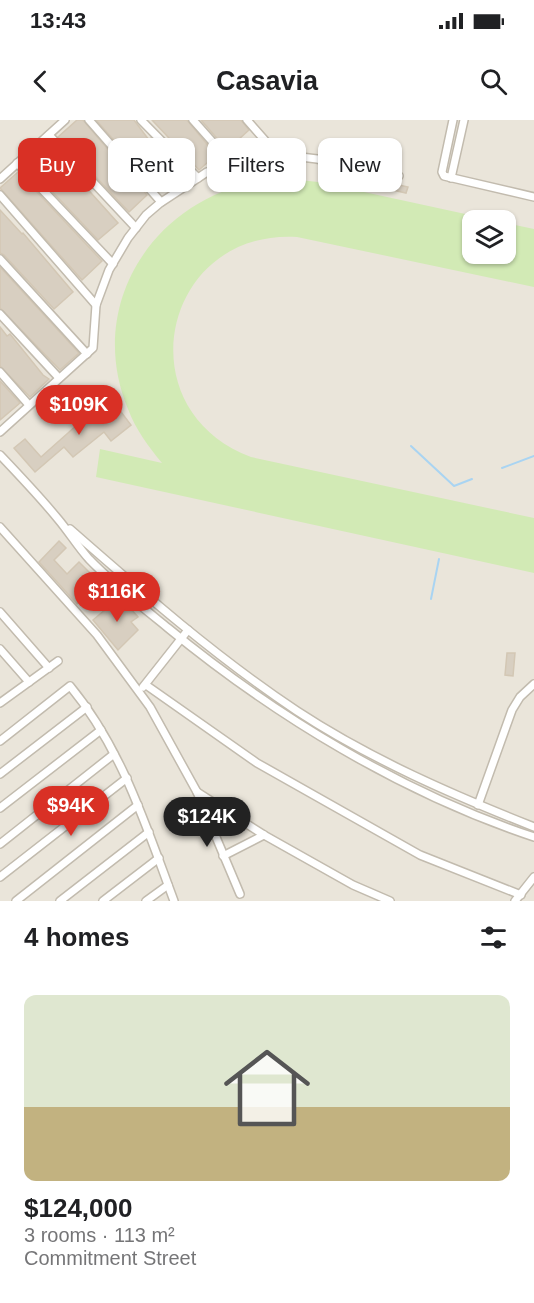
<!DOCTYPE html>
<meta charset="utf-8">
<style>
:root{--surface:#fff;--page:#f2f2f2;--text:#202124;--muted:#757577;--accent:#d93025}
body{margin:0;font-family:Helvetica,sans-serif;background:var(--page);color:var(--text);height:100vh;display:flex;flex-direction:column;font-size:22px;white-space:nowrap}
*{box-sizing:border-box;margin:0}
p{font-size:20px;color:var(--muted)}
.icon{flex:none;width:33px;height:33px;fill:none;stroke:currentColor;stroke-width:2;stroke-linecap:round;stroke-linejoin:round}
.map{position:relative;height:781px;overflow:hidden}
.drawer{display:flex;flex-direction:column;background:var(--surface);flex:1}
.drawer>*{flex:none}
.guide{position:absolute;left:18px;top:18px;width:498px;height:54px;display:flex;gap:12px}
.controls{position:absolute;left:462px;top:90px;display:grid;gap:12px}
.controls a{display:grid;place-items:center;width:54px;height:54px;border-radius:12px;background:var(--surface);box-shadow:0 2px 4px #0004;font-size:30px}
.price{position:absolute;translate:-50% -51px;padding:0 14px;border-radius:21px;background:var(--accent);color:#fff;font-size:20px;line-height:39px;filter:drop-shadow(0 2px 3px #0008)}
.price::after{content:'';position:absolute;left:50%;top:36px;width:18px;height:14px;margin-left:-9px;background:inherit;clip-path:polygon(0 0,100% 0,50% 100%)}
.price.selected{background:#222;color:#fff}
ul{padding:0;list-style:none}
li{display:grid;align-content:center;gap:12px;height:318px;padding:0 24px}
li span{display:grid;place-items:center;height:186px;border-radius:12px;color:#555}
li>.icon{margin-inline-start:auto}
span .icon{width:108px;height:108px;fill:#fffc;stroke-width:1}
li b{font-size:26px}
h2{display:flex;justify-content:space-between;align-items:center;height:72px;padding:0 24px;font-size:26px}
.tag{padding:0 21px;border-radius:12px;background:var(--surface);box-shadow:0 2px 4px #0004;font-size:21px;line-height:54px}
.tag.selected{background:var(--accent);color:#fff}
.status{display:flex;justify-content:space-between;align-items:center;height:42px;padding:0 30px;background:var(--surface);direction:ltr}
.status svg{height:16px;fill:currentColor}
header{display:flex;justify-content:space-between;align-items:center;height:78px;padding:0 24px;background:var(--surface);font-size:27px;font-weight:600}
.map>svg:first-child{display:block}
.residential{fill:#eae5da;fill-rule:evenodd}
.green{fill:#d2eab5}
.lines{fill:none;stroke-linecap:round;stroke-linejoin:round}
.stream{stroke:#a9d4f2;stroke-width:2}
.building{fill:#d8cfc1;stroke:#d3c7b4;stroke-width:1.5}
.minor-casing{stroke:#c2bbae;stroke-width:10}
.minor{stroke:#fff;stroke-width:7}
</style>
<div class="status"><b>13:43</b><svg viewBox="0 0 49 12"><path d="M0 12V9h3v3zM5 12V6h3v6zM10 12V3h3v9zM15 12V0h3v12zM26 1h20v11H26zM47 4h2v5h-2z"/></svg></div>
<header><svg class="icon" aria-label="back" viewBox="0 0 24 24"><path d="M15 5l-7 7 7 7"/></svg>Casavia<svg class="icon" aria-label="search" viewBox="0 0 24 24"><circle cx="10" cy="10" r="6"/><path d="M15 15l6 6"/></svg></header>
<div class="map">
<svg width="534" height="781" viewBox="0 0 534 781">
<rect width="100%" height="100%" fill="#f6f3ec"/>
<!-- residential -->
<path class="residential" d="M0,0H534V781H0ZM472,100H506V134H472Z"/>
<!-- green -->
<path class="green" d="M291,59L318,62L493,100H472V134H506V103L534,109V167L297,117C162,109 124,290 251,337L534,398V453L96,357L100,329L162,343C148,326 136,310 128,289C80,173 171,58 291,59Z"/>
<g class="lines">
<!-- stream -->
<g class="stream">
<polyline points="411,326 454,366 472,359"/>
<polyline points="502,348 534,336"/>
<polyline points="431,479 439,439"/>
</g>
</g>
<!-- building -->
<g class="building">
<polygon points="77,0 83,0 147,75 129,92 58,17"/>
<polygon points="96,0 134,0 149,20 151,18 179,50 157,69"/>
<polygon points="152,0 187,0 216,35 199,50"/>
<polygon points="201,0 241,0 249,10 227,30"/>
<polygon points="46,26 55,36 56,34 118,103 98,120 26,44"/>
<polygon points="18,52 102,141 82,160 0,68"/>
<polygon points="347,53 408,67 406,73 345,59"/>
<polygon points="0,90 22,114 23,113 73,172 54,189 4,135 0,133"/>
<polygon points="0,147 79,233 60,250 0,188"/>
<polygon points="0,207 7,216 10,214 43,255 49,259 30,277 0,246"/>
<polygon points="0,261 20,283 0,300"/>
<polygon points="115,284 131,305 111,321 104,312 73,337 64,327 35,352 14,328 25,319 41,337 96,288 102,295"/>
<polygon points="59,421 66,428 54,440 67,454 79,442 99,462 77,484 39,442"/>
<polygon points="120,477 138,497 131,502 138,510 118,530 93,500"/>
<polygon points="507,533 515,533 513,556 505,555"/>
</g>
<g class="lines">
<!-- minor casing -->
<g class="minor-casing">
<g id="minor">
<polyline points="89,0 161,82"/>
<polyline points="141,0 198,58"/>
<polyline points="193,0 233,45"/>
<polyline points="247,0 277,34"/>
<polyline points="453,0 442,52 444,56 534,77"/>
<polyline points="49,15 136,108"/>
<polyline points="17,43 113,144"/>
<polyline points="451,58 464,0"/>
<polyline points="0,59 65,0"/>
<polyline points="0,75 96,185"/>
<polyline points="0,139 87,234"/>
<polyline points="0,194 59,258"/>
<polyline points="0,252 29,285"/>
<polyline points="0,312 93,228 96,185 109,150 128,118 146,95 160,83 198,58 207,52 277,34 317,39 399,56"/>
<path d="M0,335C20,356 40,377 58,399C69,412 78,427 89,439C113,464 141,486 168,508C275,596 402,673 534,717"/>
<polyline points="0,407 97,515 150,587 197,672 264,715 353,765 390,781"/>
<path d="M70,409C143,473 216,537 297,591C370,639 453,675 534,707"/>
<polyline points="0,492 49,548"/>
<polyline points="0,529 29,562"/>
<polyline points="146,565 257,643 420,735 521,775"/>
<polyline points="143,567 188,510"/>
<polyline points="0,583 58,541"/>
<path d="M0,621L70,566C122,629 146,706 174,781"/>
<polyline points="0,654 87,587"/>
<polyline points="197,672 240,774"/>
<polyline points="478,685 512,590 520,577 534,564"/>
<polyline points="0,688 101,610"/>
<polyline points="0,724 114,634"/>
<polyline points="223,736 264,715"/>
<polyline points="0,757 127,658"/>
<polyline points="16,781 138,685"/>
<polyline points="60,781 149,712"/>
<polyline points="103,781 159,738"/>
<polyline points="146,781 168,765"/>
<polyline points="515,781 534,757"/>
</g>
</g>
<!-- minor -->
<use href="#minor" class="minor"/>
</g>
</svg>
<div class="controls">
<a><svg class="icon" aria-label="layers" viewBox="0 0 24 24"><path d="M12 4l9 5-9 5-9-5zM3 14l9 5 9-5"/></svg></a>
</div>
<b class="price" style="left:79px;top:316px">$109K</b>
<b class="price" style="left:117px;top:503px">$116K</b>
<b class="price" style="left:71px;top:717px">$94K</b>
<b class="price selected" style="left:207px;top:728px">$124K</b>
<div class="guide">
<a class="tag selected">Buy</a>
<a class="tag">Rent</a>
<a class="tag">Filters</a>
<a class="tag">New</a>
</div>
</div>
<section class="drawer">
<h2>4 homes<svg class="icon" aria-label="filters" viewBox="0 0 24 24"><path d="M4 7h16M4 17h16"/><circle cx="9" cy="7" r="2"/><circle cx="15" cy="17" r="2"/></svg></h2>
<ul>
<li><span style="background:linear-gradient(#dfe7d0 60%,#c2b280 0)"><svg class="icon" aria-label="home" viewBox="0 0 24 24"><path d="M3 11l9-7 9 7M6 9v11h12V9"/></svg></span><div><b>$124,000</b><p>3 rooms · 113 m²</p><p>Commitment Street</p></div></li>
</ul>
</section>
